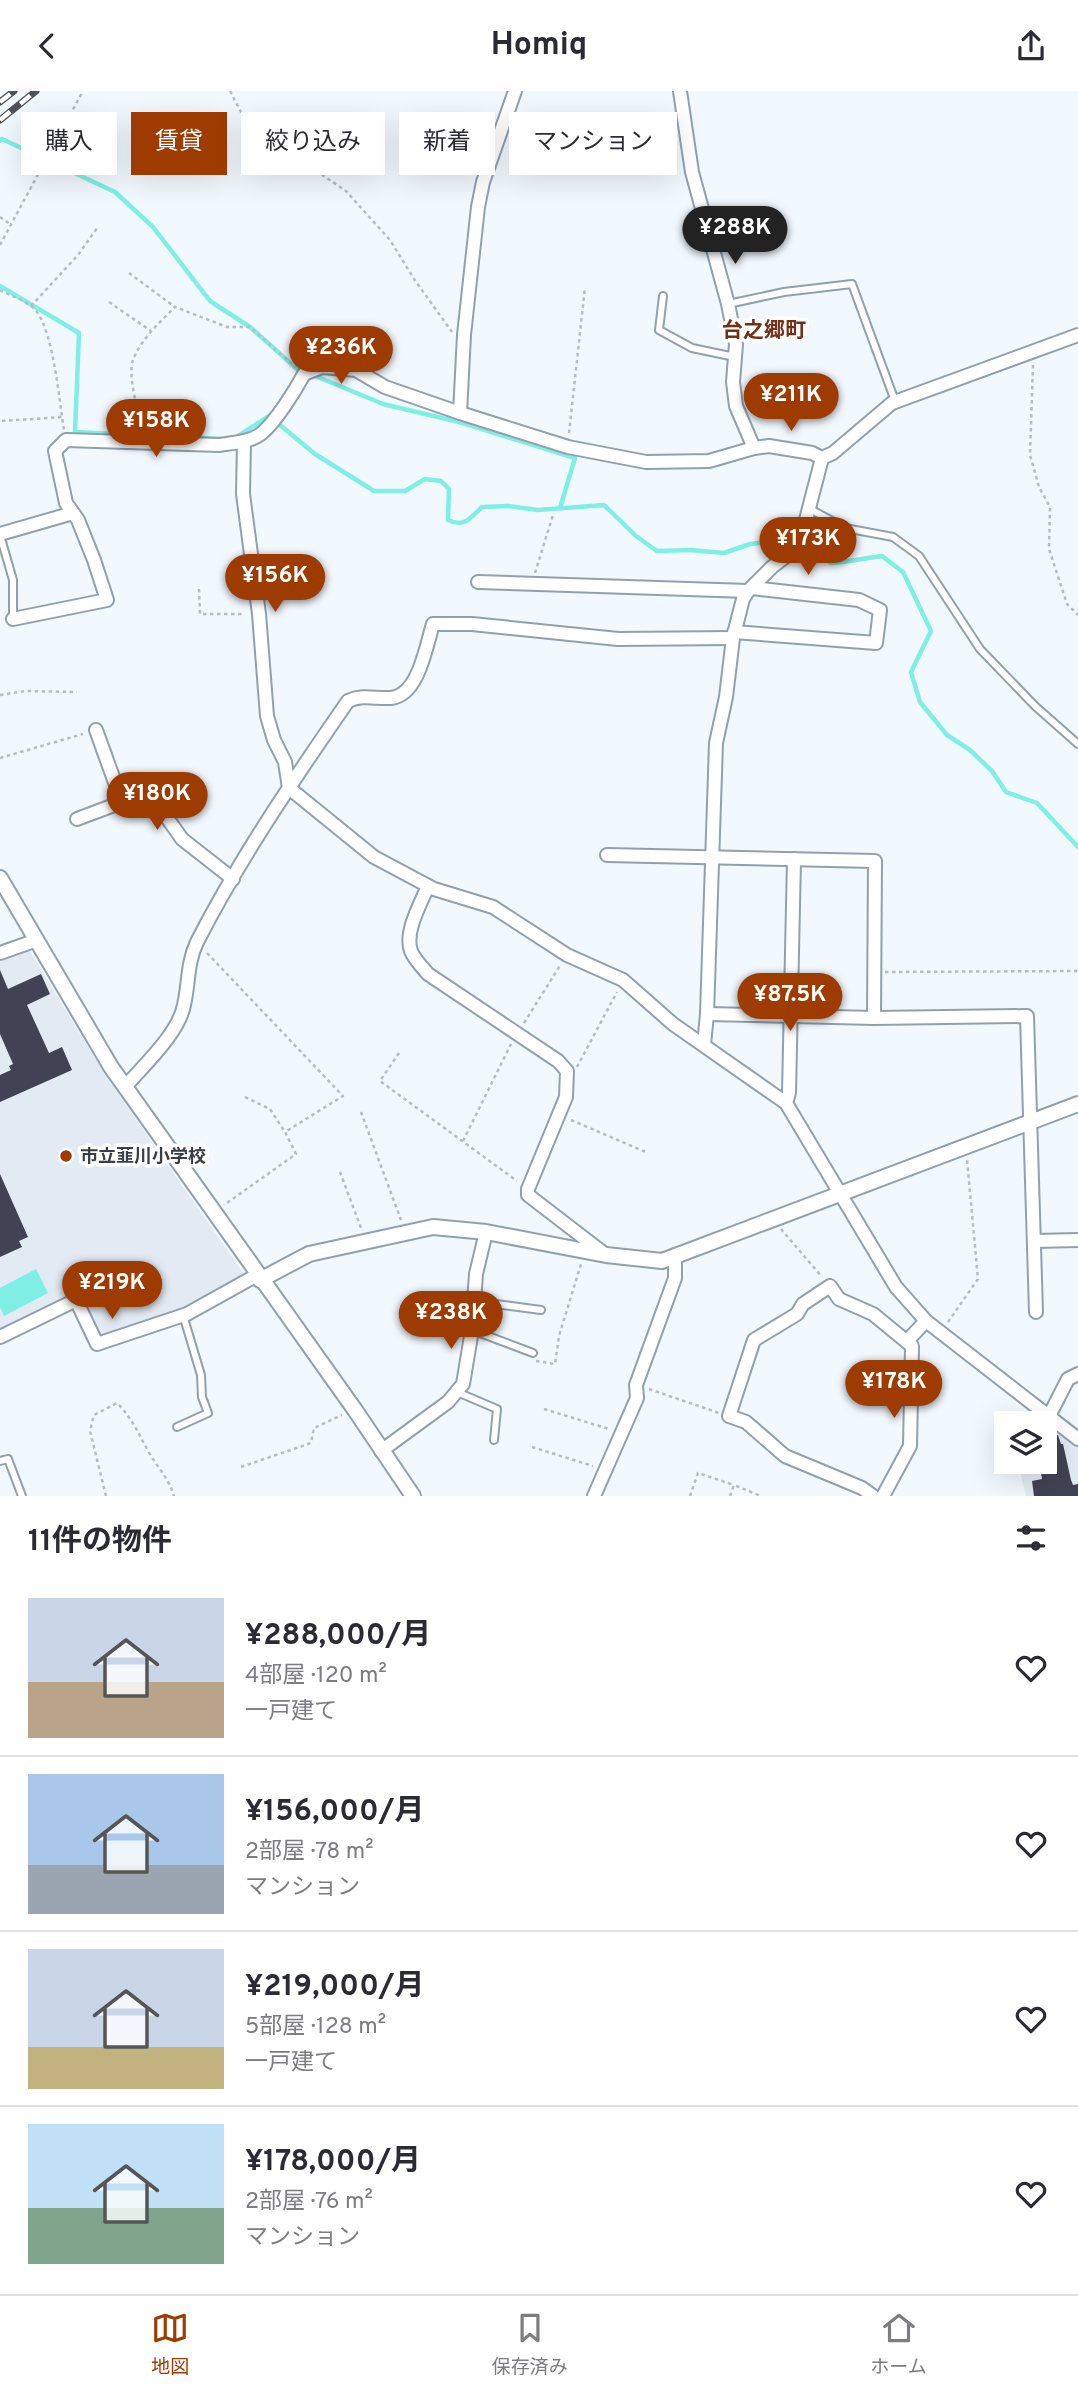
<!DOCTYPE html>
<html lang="ja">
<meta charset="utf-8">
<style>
:root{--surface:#fff;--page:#f7f7f7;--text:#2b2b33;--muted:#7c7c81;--line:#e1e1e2;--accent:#9e3b00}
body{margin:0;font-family:Overpass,"Noto Sans JP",sans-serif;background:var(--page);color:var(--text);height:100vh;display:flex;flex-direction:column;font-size:26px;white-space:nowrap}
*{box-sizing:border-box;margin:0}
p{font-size:23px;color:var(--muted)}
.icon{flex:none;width:38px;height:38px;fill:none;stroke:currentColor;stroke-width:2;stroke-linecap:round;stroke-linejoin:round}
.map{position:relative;height:1405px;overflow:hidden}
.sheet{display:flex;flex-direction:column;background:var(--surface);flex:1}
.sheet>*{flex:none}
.guide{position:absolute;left:21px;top:21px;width:700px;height:63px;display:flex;gap:14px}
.fabs{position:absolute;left:994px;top:1320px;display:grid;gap:14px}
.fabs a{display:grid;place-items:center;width:63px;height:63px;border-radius:0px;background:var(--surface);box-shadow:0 7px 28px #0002;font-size:35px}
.price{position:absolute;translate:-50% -60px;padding:0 16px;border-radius:24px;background:var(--accent);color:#fff;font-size:23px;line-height:46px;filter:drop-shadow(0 2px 4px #0008)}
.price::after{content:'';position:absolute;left:50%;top:42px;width:21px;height:16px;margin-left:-10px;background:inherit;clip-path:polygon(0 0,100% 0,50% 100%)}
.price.on{background:#222;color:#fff}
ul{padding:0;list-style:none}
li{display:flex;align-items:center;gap:21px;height:175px;padding:0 28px}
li+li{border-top:2px solid var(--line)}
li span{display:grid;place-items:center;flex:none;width:196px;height:140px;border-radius:0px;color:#555}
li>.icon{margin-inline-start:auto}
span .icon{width:84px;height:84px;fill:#fffc;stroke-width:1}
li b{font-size:30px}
h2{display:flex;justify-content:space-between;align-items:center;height:84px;padding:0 28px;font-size:30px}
.chip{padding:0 24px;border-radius:0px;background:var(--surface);box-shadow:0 7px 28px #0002;font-size:24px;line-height:63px}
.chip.on{background:var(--accent);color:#fff}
header{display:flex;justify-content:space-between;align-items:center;height:91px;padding:0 28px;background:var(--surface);font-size:32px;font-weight:700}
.tab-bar{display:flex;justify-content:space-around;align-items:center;height:98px;border-top:2px solid var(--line);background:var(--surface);font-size:19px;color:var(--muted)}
.tab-bar a{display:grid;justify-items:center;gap:4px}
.tab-bar .on{color:var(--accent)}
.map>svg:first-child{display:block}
.built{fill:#e2eaf3}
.water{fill:#7fefe6}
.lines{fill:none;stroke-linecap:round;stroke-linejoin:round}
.stream{stroke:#7fefe6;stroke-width:4.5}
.building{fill:#414253}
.service-casing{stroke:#91a0af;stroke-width:10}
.minor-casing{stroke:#91a0af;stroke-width:16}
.tertiary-casing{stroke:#91a0af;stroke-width:18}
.path{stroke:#b5bcc2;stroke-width:2.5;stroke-dasharray:3.5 3.5;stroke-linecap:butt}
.service{stroke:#fff;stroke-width:6}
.minor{stroke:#fff;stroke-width:12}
.tertiary{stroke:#fff;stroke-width:14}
.rail-casing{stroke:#4d5359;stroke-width:7}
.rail{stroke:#fff;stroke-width:4.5;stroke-dasharray:13;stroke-linecap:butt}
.poi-dot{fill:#9e3b00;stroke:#fff;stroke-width:2.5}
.labels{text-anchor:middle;stroke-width:7;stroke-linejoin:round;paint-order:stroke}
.poi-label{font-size:18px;font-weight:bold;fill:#383e44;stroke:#fff;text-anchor:start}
.quarter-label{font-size:21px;font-weight:bold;fill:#723114;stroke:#fff}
</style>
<header><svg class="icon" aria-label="back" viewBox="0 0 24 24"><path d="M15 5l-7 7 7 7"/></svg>Homiq<svg class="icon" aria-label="share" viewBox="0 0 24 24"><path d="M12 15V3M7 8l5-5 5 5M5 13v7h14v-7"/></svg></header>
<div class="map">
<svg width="1078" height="1405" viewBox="0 0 1078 1405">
<rect width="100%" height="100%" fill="#f1f8fe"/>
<!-- built -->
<g class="built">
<polygon points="28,857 105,984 244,1183 185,1219 100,1249 78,1205 0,1239 0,866"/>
<polygon points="1060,1342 1078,1356 1078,1405 1026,1405 1020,1381 1036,1378 1035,1370 1045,1370 1045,1346"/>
</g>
<!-- water -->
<polygon class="water" points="36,1178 48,1202 4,1225 0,1216 0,1197"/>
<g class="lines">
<!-- stream -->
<g class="stream">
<polyline points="0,50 2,48 115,101 153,136 210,210 250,236 297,278 304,281"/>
<polyline points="0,195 79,242 75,341 223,348"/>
<polyline points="313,284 383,313 459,331 575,367 560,417"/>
<path d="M235,347L269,325L315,363L374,400H405L425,388L441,390L449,398L448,429C464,437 470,427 482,416L508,415L538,419L604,414L636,445L657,460L691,459L724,462L750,453L794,448L810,452L831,472C849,471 865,467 882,465L903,481L931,540L911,581L920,611L947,644L970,659L992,680L1006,701L1037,712L1078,756"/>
</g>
</g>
<!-- building -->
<g class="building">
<polygon points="0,879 8,898 41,883 50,903 27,914 49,962 62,956 72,979 0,1011 0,984 11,979 9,975 13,973 0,943"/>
<polygon points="0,1083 28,1146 19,1150 22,1156 0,1166"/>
<polygon points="1058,1344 1061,1353 1063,1353 1071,1389 1073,1394 1078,1393 1078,1405 1034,1405 1032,1390 1042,1388 1039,1370 1045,1370 1045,1347"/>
</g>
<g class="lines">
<!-- service casing -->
<g class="service-casing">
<g id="service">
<polyline points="663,205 659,239 692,257 735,266"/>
<polyline points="728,213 784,201 852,193 895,310"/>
<polyline points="810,418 845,437 893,446 919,465 980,558 1035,615 1078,653"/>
<polyline points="0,444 13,489 13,528"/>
<polyline points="473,1210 541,1219"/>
<polyline points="472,1239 533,1262"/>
<polyline points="457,1301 497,1318 494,1349"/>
<polyline points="177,1336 208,1322 202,1306 201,1284 183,1224"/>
<polyline points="0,1370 8,1368 22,1405"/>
</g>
</g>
<!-- minor casing -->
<g class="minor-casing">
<g id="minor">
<polyline points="680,0 692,81 728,213 736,253 733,291 736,315 754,357"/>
<polyline points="460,322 464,244 478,116 483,91 515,0"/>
<polyline points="244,350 243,403 259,523 267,625 274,649 285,671 289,697 374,766 434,798 493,816 567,864 623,889 673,933 786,1012 896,1196 926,1230 1078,1348"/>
<polyline points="0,443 73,422"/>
<polyline points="478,491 748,500"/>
<path d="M13,528L107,509L94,469L78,429L66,412L55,360L66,349L219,354C233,352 251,351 262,342C276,330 295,300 304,283L322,276L356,279L385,296L460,322L568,356L646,371L709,370L754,357L769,355L812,362L822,367L833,362L892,312L1078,244"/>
<polyline points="734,541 876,552 880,519 859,509 752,497"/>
<polyline points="96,639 122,711"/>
<polyline points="77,728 149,701 182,748 233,788"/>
<polyline points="607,764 875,770 874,927"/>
<path d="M428,795C421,812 404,841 411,860C414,868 422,876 428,883L558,970L567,980L566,1006L528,1098V1104L606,1164"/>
<polyline points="0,862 37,849"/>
<polyline points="707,923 874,927 1027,925 1036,1221"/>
<polyline points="704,954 707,923 716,652 726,606 733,547 743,508 748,500 772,476 793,460 801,448 822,367"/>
<path d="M125,996C144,974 179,942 184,914C189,892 187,872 197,851C240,767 294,688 348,610C363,603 375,608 391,607C419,604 426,555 433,533H472L618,548L733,547"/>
<polyline points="786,1012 789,1002 794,768"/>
<polyline points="1034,1150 1078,1149"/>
<polyline points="0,1246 76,1209 97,1253 187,1223 257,1184"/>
<polyline points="907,1250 926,1230"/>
<polyline points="855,1286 911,1297"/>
<polyline points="1049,1325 1068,1288 1078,1283"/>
<polyline points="381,1360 448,1311 463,1293 472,1239 476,1183 486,1141"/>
<polyline points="594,1405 637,1307 636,1294 675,1187 675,1166"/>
<polyline points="873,1405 862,1397 785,1365 746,1331 729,1325 754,1249 797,1223 803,1213 830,1195 839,1208 873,1223 912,1255 910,1355 883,1405"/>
</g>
</g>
<!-- tertiary casing -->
<g class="tertiary-casing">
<g id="tertiary">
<polyline points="0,787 111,976 355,1319 413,1405"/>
<polyline points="260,1189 309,1163 433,1136 486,1141 606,1164 662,1170 1078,1013"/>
</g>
</g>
<!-- path -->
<g class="path">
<polyline points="230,0 242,23 306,73 346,100 390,149 414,188 452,241"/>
<polyline points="0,126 10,133"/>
<polyline points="0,154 83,0"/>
<polyline points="129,182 175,216"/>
<path d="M0,199C11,205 30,211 37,221C54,245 59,309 64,339"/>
<polyline points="109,211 151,240"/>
<polyline points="31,215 78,164 98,136"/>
<polyline points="1033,274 1030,364 1039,396 1050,416 1049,458 1067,513 1078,524"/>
<polyline points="2,330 62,326"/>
<path d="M144,341C139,323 127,285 133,269C141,248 160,231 175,216L227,236H250L295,276"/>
<polyline points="569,342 585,196"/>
<polyline points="535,482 553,424"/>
<polyline points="199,498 200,523 245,523"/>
<polyline points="0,604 25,600 77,601"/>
<polyline points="0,667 83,643"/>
<polyline points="207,862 343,1005 285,1041 296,1063 224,1114"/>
<polyline points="885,881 1078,880"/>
<polyline points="524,932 561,873"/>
<polyline points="399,962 380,990 517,1090"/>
<polyline points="577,976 617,901"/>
<polyline points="245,1006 270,1018 285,1041"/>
<polyline points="361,1021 401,1129"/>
<polyline points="571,1029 648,1062"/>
<polyline points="463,1050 511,953"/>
<polyline points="340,1081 361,1137"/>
<polyline points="781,1138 822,1186"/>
<polyline points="948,1231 978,1188 967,1069"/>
<polyline points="536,1270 555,1273 559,1245 581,1173"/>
<polyline points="649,1298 719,1322"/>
<polyline points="544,1318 609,1338"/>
<polyline points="532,1356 593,1375"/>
<polyline points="241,1376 311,1352 314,1337 342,1324"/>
<path d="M106,1405L90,1340L94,1324L117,1312C133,1328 140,1346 151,1365C160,1379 169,1389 174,1405"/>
<polyline points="690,1405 698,1382 734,1394"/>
<polyline points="730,1405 734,1394 761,1405"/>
</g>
<!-- service -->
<use href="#service" class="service"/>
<!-- minor -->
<use href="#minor" class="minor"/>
<!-- tertiary -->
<use href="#tertiary" class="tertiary"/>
<!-- rail casing -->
<g class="rail-casing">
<g id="rail">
<polyline points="0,11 14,0"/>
<polyline points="0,29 36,0"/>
</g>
</g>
<!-- rail -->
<use href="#rail" class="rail"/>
</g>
<!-- markers -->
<circle class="poi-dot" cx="66" cy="1065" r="7"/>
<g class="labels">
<!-- poi labels -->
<g class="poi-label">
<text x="80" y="1071">市立韮川小学校</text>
</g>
<!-- quarter labels -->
<g class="quarter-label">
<text x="764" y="246">台之郷町</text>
</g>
</g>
</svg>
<div class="fabs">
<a><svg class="icon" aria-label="layers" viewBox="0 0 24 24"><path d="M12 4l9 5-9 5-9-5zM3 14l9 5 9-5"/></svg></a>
</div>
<b class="price on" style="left:735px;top:175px">¥288K</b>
<b class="price" style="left:341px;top:295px">¥236K</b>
<b class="price" style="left:791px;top:342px">¥211K</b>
<b class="price" style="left:156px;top:368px">¥158K</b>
<b class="price" style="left:808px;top:486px">¥173K</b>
<b class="price" style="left:275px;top:523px">¥156K</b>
<b class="price" style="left:157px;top:741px">¥180K</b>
<b class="price" style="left:790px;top:942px">¥87.5K</b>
<b class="price" style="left:112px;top:1230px">¥219K</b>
<b class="price" style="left:451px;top:1260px">¥238K</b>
<b class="price" style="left:894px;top:1329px">¥178K</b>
<div class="guide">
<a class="chip">購入</a>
<a class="chip on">賃貸</a>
<a class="chip">絞り込み</a>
<a class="chip">新着</a>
<a class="chip">マンション</a>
</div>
</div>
<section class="sheet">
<h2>11件の物件<svg class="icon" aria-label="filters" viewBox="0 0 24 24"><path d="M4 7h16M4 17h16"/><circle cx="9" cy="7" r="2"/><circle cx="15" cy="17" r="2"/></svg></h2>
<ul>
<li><span style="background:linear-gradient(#c9d6e8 60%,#b9a48a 0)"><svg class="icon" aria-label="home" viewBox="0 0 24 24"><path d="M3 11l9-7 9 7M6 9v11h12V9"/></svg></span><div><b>¥288,000/月</b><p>4部屋 · 120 m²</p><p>一戸建て</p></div><svg class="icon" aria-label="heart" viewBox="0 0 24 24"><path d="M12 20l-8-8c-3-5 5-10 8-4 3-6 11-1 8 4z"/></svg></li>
<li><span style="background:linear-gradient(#a9c7e8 65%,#9aa5b1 0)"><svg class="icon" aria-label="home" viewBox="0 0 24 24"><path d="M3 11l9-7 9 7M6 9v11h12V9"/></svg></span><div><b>¥156,000/月</b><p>2部屋 · 78 m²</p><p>マンション</p></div><svg class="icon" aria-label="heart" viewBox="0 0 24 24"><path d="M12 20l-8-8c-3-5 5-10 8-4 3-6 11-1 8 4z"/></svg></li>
<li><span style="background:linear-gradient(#c9d6e8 70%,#c2b280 0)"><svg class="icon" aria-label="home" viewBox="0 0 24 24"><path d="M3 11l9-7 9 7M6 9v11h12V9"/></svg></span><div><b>¥219,000/月</b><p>5部屋 · 128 m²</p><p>一戸建て</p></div><svg class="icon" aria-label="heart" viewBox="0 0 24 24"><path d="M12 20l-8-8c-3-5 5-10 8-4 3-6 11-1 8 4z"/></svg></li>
<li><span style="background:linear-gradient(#bfe0f5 60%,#7fa58c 0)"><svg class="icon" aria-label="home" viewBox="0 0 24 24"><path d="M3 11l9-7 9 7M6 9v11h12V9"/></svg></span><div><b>¥178,000/月</b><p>2部屋 · 76 m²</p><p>マンション</p></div><svg class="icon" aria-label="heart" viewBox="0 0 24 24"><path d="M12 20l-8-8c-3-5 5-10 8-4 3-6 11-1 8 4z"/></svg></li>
</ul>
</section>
<nav class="tab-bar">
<a class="on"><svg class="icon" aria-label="map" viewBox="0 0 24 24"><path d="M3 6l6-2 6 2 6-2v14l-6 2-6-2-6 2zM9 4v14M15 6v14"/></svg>地図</a>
<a><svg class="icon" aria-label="saved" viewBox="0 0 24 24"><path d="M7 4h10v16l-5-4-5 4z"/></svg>保存済み</a>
<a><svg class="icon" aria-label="home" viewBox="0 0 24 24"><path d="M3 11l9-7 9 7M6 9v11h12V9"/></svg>ホーム</a>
</nav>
